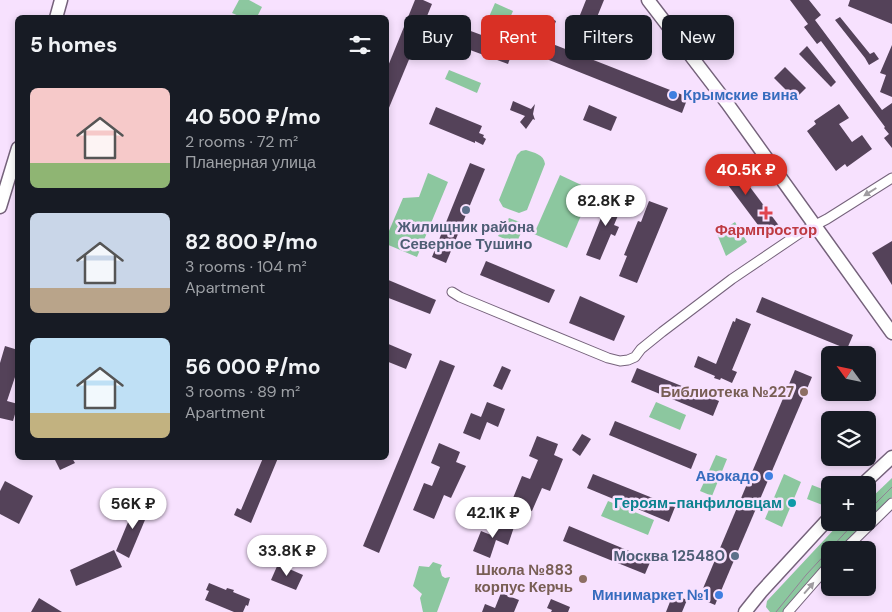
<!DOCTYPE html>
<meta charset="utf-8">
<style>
:root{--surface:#171b24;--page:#242831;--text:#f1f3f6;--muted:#9ea1a6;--accent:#d93025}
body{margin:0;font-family:"DM Sans",sans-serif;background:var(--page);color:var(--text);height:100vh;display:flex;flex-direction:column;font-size:19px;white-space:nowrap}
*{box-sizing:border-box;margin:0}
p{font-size:16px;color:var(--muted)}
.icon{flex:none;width:28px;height:28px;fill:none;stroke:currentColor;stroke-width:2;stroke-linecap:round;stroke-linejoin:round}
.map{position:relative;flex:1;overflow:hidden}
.details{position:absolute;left:15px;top:15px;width:374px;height:445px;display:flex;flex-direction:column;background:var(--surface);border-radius:8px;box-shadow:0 2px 8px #0003}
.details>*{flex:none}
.top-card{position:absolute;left:404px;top:15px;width:412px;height:45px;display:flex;gap:10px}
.needle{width:32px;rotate:303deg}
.buttons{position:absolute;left:821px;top:346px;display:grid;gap:10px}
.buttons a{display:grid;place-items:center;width:55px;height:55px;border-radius:8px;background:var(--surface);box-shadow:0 2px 8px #0003;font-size:25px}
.price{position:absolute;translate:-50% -42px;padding:0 11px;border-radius:18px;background:#fff;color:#222;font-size:16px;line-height:32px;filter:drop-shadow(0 1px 2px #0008)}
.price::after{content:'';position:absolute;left:50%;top:30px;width:15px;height:11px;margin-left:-8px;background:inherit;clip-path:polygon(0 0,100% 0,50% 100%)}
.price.active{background:var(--accent);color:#fff}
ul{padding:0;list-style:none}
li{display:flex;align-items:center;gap:15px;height:125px;padding:0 15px}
li span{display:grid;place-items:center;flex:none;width:140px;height:100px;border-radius:8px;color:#555}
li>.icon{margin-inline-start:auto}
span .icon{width:60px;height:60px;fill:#fffc;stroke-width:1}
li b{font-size:21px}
h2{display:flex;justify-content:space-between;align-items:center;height:60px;padding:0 15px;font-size:21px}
.pill{padding:0 18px;border-radius:8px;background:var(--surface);box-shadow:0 2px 8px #0003;font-size:18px;line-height:45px}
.pill.active{background:var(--accent);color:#fff}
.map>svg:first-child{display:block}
.green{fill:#8cc79f}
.building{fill:#544259}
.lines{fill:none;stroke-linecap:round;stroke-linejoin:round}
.street-casing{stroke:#75627b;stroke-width:11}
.secondary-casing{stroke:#75627b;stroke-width:15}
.street{stroke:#fff;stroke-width:9}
.secondary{stroke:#fff;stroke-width:12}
.tram{stroke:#918296;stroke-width:1}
.oneway{fill:#9f9ca0}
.shop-dot{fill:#3f7fe0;stroke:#f7e1fe;stroke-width:2}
.service-dot{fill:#5c6f8a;stroke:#f7e1fe;stroke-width:2}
.health-dot{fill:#e0444e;stroke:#f7e1fe;stroke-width:2}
.education-dot{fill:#8d6e63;stroke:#f7e1fe;stroke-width:2}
.culture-dot{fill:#0f9aa8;stroke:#f7e1fe;stroke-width:2}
.labels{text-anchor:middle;stroke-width:5;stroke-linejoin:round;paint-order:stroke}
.shop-label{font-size:15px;font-weight:bold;fill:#366cbe;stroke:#f7e1fe;text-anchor:end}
.service-label{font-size:15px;font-weight:bold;fill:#4e5e75;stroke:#f7e1fe}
.health-label{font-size:15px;font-weight:bold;fill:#be3a42;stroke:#f7e1fe}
.education-label{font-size:15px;font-weight:bold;fill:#785e54;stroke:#f7e1fe;text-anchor:end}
.culture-label{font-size:15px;font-weight:bold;fill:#0d838f;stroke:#f7e1fe;text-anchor:end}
</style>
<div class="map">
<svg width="892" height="612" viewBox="0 0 892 612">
<rect width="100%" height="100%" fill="#f7e1fe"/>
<!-- green -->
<g class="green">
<polygon points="239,0 249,0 262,7 257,17 241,17 232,13"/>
<polygon points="495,3 513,11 506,27 488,19"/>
<polygon points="616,22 640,36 635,48 610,38"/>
<polygon points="449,70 481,83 477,93 445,79"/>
<path d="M526,150C534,153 544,154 545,164L527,210L519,213L503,207L499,200L517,155L521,151Z"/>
<polygon points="428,173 448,182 417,257 386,244 386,238 403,198 419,197"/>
<polygon points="560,175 592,190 567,248 534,234"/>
<polygon points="509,218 525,224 516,244 498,236"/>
<polygon points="735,222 747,242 726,256 717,234"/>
<polygon points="656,402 686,415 680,430 649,417"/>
<polygon points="716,455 727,459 712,496 700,491"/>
<polygon points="784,474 801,482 782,527 765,519"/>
<polygon points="892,478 892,497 868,521 868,501"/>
<polygon points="812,485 830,492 830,501 825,506 807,499"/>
<polygon points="608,501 654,520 648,535 601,516"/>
<polygon points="840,523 866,523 839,550 830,550 830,560 785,612 770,612 766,607 767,601"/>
<polygon points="433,562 442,565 440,569 442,576 445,578 450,577 437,612 423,612 420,598 422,594 413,586 419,566 429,567"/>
</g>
<!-- building -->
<g class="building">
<polygon points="415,0 423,0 432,4 386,115 386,71"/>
<polygon points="586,0 604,0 595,22 580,15"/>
<polygon points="790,0 809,0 821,15 815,20 882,110 892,103 892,148 884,138 889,134 884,128 885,127 821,41 817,44 804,27 808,24"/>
<polygon points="850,0 892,0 892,24 848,6"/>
<polygon points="546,16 556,21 550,37 540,33"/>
<polygon points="840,17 870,54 874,52 879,59 869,65 865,58 835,20"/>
<polygon points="468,30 514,47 508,64 462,47"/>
<polygon points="550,43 688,97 682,113 544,58"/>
<polygon points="892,45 892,97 880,92 886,75 880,73"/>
<polygon points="807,46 836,82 831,87 799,54"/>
<polygon points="785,67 806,88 795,99 774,78"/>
<polygon points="513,101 531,109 535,104 533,114 535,120 533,119 526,129 520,122 525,116 510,110"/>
<polygon points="839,104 849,118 839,124 852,142 862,135 872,149 847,167 845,164 836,171 807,131 816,124 814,121"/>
<polygon points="589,105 617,117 611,131 583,120"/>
<polygon points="436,107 482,126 479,133 484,135 483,137 486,139 483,145 475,141 475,143 429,124"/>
<polygon points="726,155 780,227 767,237 713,165"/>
<polygon points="470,163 485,169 446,263 432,257"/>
<polygon points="611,193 625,199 614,225 619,227 616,234 615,236 611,234 600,260 586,255"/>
<polygon points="649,201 668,208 637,283 619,276 627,256 624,255 638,221 641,222"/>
<polygon points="892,241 892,285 872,253"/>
<polygon points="486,261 555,290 549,303 480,275"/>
<polygon points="386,279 436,300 430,314 386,297"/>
<polygon points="580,296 625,316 614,341 569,323"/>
<polygon points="762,297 853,335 847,349 756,312"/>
<polygon points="736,318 751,324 732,370 737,372 732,383 721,378 720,380 714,378 715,376 694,367 698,356 716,364 733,321 735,322"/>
<polygon points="386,343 412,354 406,369 386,361"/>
<polygon points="5,346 18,350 18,368 7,401 18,404 13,421 0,418 0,363"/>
<polygon points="440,360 455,366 379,553 363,546"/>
<polygon points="502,366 511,370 502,390 493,386"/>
<polygon points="637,368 719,401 713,416 631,382"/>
<polygon points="795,370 812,377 715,605 699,598"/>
<polygon points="487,402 505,409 498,427 487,422 480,440 463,433 471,413 481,417"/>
<polygon points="615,421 697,454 691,469 609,435"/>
<polygon points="582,434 591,439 580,456 572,450"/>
<polygon points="537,436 558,444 554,455 563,459 550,491 542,488 532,511 511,503 522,476 530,479 538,460 529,456"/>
<polygon points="439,443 460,452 456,462 466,466 451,498 444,495 434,519 413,510 424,483 432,486 440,467 431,463"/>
<polygon points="54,458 72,458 75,463 60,470"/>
<polygon points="263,458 278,458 251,523 234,515 237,508 241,510"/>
<polygon points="593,474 675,507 669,522 587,488"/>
<polygon points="5,481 33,496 19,524 0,514 0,491"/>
<polygon points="136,503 150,508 129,558 116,551"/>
<polygon points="496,520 514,527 508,545 496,540 490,558 473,551 481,531 491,535"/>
<polygon points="569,526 651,560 645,574 563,541"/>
<polygon points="114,550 122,567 76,586 70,570"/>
<polygon points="278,564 303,575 296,590 271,580"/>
<polygon points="209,583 226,590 227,588 234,590 233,592 250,599 248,606 246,605 243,612 234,612 205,600 209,591 206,590"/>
<polygon points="501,593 519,600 514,612 482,612 485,604 495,608"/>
<polygon points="673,594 687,600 682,612 666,612"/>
<polygon points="39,598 62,612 31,612"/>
<polygon points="551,599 570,607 568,612 551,612 552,610 547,608"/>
</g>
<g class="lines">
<!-- street casing -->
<g class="street-casing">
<g id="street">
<polyline points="452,292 460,297 608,358 620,361 628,360 635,357 641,349 662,332 732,279 800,233 827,219 892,178"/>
<polyline points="844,550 892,503"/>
<polyline points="788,612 830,564"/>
</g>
</g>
<!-- secondary casing -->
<g class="secondary-casing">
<g id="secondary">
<polyline points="648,0 727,103 892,333"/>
<polyline points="56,18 61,0"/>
<polyline points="0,207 18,148"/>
<polyline points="862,485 892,457"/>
<polyline points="745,612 761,592 830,517"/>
</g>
</g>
<!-- street -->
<use href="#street" class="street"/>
<!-- secondary -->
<use href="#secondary" class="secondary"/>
<!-- tram -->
<g class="tram">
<polyline points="868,511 892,487"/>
<polyline points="776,612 806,575 855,522"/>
</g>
</g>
<!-- one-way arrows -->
<defs><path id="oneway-solid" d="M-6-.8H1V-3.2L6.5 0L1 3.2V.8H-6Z" transform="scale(1.25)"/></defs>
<g class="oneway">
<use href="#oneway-solid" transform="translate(870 192) rotate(148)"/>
<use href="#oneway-solid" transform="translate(809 588) rotate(-49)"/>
</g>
<!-- markers -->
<g class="shop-dot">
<circle cx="673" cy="95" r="5"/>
<circle cx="769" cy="476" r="5"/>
<circle cx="719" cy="595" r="5"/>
</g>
<g class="service-dot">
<circle cx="466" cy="210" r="5"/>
<circle cx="735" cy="556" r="5"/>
</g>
<path class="health-dot" d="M763.5 205.5h5v5h5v5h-5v5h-5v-5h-5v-5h5z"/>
<g class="education-dot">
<circle cx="804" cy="392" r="5"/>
<circle cx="583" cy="579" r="5"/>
</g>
<circle class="culture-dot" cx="792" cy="503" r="5"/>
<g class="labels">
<!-- shop labels -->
<g class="shop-label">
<text x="683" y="100" text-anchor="start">Крымские вина</text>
<text x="759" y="481">Авокадо</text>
<text x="709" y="600">Минимаркет №1</text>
</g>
<!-- service labels -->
<g class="service-label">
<text x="466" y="232">Жилищник района<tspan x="466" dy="17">Северное Тушино</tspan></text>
<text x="725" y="561" text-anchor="end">Москва 125480</text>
</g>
<!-- health labels -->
<g class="health-label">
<text x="766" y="235">Фармпростор</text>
</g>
<!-- education labels -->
<g class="education-label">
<text x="794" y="397">Библиотека №227</text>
<text x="573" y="575">Школа №883<tspan x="573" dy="17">корпус Керчь</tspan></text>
</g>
<!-- culture labels -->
<g class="culture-label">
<text x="782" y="508">Героям-панфиловцам</text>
</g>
</g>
</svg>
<div class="buttons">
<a><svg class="needle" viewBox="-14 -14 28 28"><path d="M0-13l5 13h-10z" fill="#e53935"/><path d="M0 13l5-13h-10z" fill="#9ea1a6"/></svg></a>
<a><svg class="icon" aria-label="layers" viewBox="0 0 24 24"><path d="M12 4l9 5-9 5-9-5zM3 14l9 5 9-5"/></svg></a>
<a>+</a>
<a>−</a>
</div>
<b class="price active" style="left:746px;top:196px">40.5K ₽</b>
<b class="price" style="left:606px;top:227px">82.8K ₽</b>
<b class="price" style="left:133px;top:530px">56K ₽</b>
<b class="price" style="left:493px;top:539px">42.1K ₽</b>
<b class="price" style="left:287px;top:577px">33.8K ₽</b>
<div class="top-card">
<a class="pill">Buy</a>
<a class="pill active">Rent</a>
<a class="pill">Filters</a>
<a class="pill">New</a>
</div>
<section class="details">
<h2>5 homes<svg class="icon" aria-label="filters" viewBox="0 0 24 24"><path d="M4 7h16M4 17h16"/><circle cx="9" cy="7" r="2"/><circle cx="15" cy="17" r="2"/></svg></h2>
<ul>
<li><span style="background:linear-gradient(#f6c9c9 75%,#8fb573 0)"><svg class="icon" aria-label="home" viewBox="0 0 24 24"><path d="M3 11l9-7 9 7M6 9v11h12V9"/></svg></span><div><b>40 500 ₽/mo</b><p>2 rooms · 72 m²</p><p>Планерная улица</p></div></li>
<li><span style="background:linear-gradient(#c9d6e8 75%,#b9a48a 0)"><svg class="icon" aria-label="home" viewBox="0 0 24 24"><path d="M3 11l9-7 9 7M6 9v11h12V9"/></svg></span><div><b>82 800 ₽/mo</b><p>3 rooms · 104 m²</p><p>Apartment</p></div></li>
<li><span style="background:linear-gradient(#bfe0f5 75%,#c2b280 0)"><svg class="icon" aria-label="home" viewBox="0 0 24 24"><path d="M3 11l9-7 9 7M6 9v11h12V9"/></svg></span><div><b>56 000 ₽/mo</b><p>3 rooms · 89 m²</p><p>Apartment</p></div></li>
</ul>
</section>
</div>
